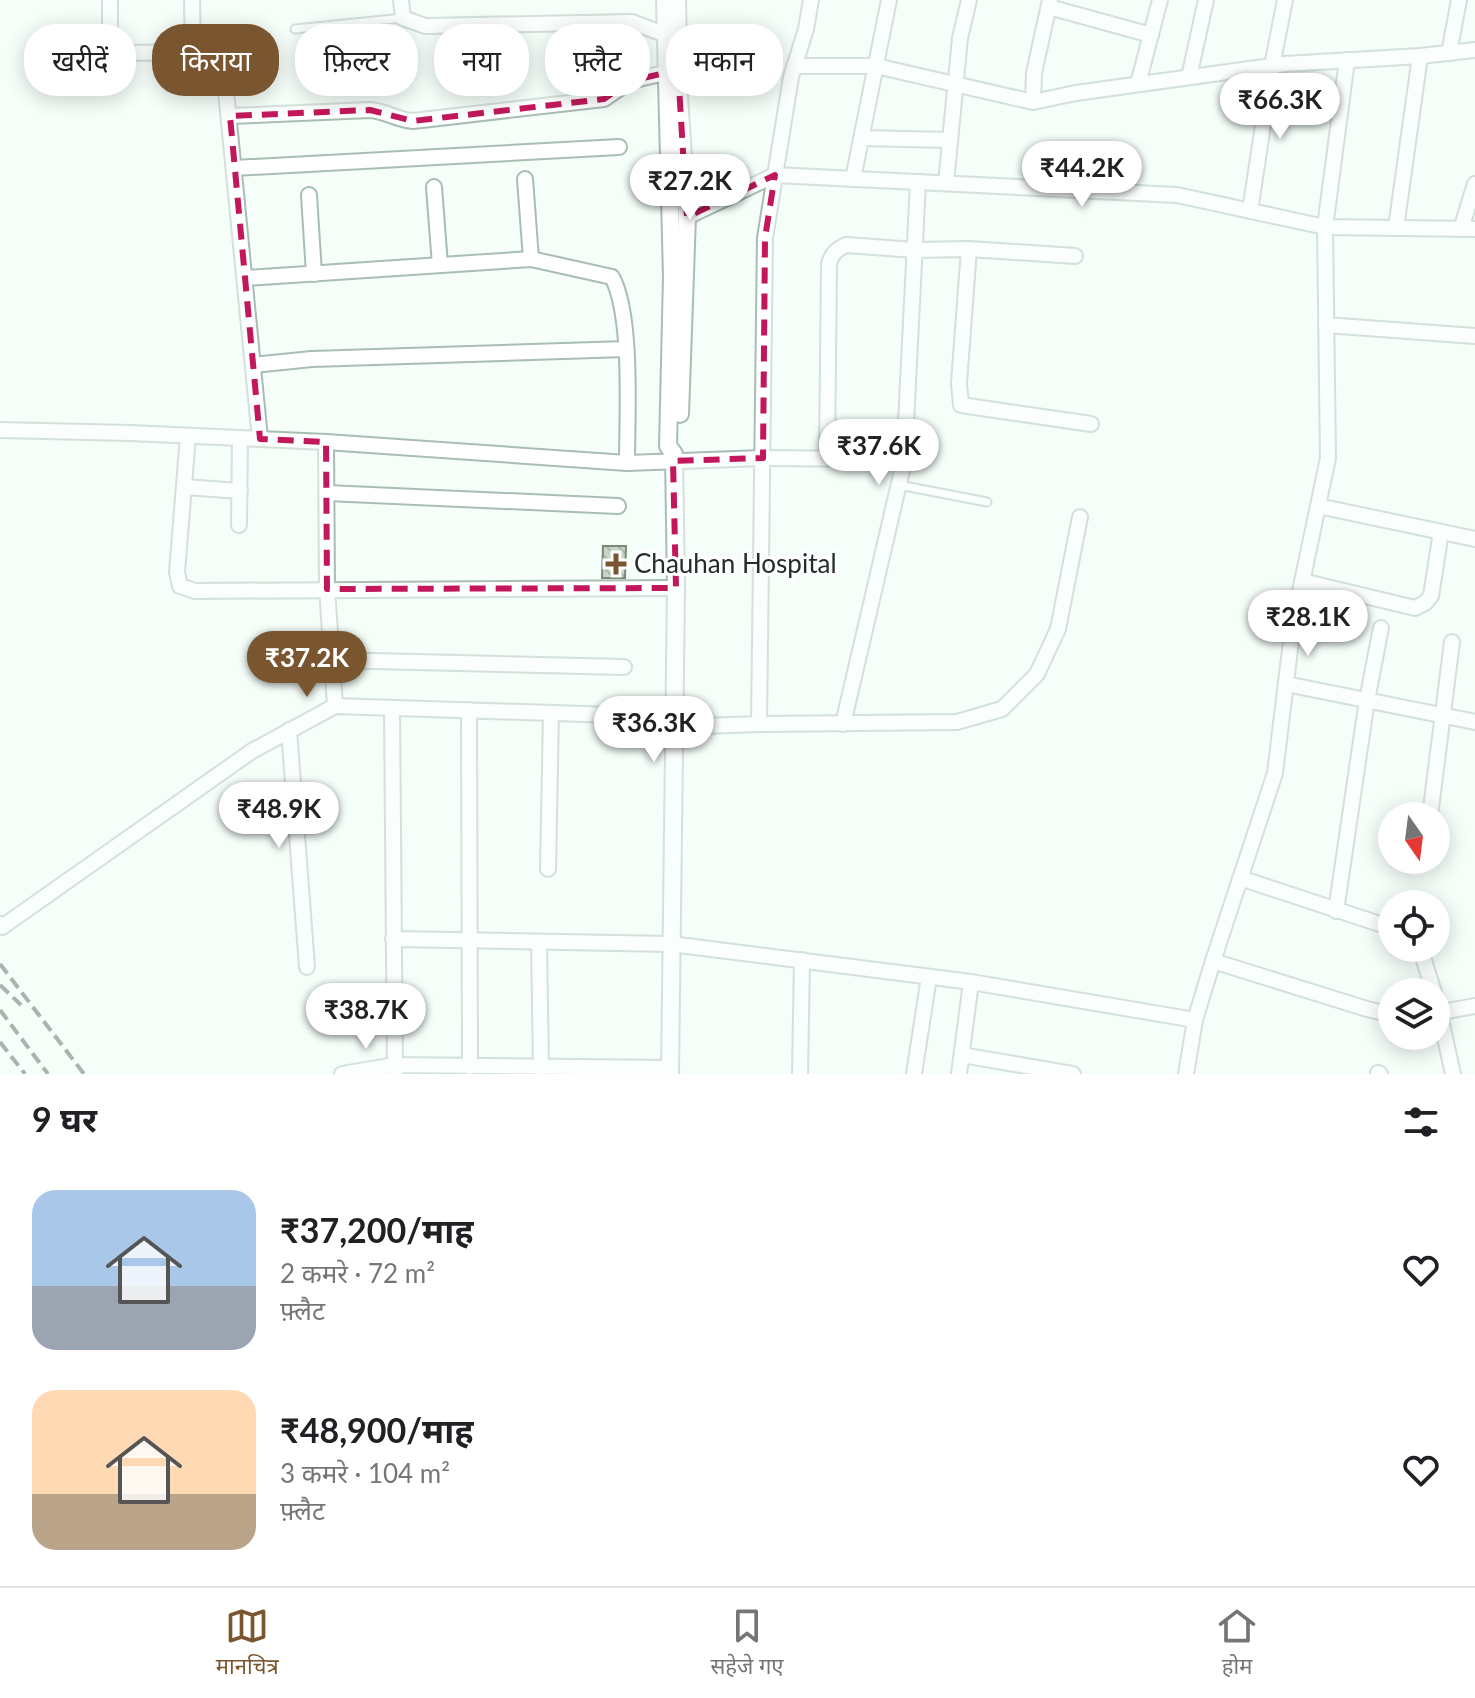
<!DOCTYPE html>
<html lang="hi">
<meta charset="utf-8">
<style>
:root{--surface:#fff;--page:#f6f6f6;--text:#202124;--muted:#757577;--line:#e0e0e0;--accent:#79562f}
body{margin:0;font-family:Lato,"Noto Sans Devanagari",sans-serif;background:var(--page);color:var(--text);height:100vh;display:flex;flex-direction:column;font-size:30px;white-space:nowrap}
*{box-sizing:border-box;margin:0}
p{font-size:26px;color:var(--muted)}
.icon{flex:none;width:44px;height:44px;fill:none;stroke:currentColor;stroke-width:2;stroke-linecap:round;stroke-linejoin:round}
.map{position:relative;height:1074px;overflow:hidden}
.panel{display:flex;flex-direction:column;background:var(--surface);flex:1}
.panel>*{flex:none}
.banner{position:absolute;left:24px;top:24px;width:800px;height:72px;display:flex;gap:16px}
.needle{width:52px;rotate:166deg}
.controls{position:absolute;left:1378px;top:802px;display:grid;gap:16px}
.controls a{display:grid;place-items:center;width:72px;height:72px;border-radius:50%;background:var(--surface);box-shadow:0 4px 20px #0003;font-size:40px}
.price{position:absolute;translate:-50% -68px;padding:0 18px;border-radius:28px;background:#fff;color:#222;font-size:26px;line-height:52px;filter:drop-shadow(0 2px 4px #0008)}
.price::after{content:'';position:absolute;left:50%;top:48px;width:24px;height:18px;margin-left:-12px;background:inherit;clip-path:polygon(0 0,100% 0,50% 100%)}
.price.current{background:var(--accent);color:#fff}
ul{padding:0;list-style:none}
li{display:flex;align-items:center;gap:24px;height:200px;padding:0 32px}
li span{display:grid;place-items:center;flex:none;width:224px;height:160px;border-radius:24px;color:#555}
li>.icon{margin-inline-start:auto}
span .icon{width:96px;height:96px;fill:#fffc;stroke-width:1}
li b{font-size:34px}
h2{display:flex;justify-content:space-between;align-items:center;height:96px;padding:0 32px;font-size:34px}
.pill{padding:0 28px;border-radius:32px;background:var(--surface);box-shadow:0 4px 20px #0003;font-size:28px;line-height:72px}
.pill.current{background:var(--accent);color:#fff}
.menu{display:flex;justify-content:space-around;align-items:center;height:112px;border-top:2px solid var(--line);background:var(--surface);font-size:22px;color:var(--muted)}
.menu a{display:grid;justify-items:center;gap:4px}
.menu .current{color:var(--accent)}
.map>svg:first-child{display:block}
.building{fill:url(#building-back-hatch);stroke:#798879;stroke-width:2}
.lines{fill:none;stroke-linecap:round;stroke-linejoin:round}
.service-casing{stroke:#a9beb3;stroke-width:11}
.minor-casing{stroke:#a9beb3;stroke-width:18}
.tertiary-casing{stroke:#a9beb3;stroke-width:20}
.service{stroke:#fff;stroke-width:7}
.minor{stroke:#fff;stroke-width:14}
.tertiary{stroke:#fff;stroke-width:16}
.rail{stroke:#505954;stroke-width:4;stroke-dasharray:12 6;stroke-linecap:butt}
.marked{fill:none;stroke:#c2185b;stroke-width:6;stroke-dasharray:16 10;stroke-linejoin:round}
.poi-dot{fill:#79562f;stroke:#fff;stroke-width:3}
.labels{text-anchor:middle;stroke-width:6;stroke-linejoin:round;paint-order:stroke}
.poi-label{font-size:26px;fill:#242d28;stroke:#fff;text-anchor:start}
</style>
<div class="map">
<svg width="1475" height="1074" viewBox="0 0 1475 1074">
<defs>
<pattern id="building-back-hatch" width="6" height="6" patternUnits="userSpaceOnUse" patternTransform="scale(2)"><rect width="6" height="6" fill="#c6d6c6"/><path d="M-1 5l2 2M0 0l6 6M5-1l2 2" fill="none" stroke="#aab8aa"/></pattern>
</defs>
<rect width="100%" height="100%" fill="#f5fef9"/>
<!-- building -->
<polygon class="building" points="603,546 626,546 625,578 602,578"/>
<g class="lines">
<!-- service casing -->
<g class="service-casing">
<g id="service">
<polyline points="295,29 403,18"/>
<polyline points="899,485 987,502"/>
</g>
</g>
<!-- minor casing -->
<g class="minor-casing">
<g id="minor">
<polyline points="110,0 110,34 115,48 124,53 216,52 223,61 260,439"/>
<polyline points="192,0 193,52"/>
<polyline points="401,0 403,18 425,26 632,22 666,35"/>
<polyline points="1049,7 1151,35"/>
<polyline points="1449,53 1459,0"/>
<polyline points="794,66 876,66 1033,102 1076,93 1285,64 1420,56 1475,50"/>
<polyline points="1189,77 1206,0"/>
<polyline points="1138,84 1160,0"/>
<polyline points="1033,102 1034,73 1050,0"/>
<path d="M230,116L370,110C386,111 397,120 413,121L604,99L630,81L678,70"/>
<polyline points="861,138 950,140"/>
<polyline points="234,168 619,147"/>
<polyline points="525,179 531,259"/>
<polyline points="853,179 889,0"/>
<polyline points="946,183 960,38 969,0"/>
<polyline points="434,187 440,265"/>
<polyline points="309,195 314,274"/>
<polyline points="1250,211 1272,66 1285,0"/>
<polyline points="687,217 775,175 1177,195 1325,227 1475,229"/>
<polyline points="1396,228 1420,56"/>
<polyline points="1461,229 1475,184"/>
<polyline points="969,249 959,383 961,405 1091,424"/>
<path d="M245,278L531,259L612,277C633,316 627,416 627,463"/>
<polyline points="1326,325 1475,336"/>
<polyline points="253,365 312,359 626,349"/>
<polyline points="0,430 130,433 326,442 627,463 763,458 874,459"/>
<polyline points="188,436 177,572 180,586 195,591 676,588"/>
<polyline points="326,442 327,589 335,706"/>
<path d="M827,457L829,264C832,253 836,250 846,245L915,250L969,249L1075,256"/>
<polyline points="185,487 240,491"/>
<polyline points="327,493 618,506"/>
<polyline points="1318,506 1475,539"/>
<polyline points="239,525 240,438"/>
<polyline points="1302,581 1415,608 1425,603 1431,596 1441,532"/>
<polyline points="332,660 624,667"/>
<polyline points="1286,684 1475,722"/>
<polyline points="392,708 395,1074"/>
<polyline points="469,710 470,1067"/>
<polyline points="759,724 765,238 791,77 806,29 811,0"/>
<polyline points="843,724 904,462 918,182"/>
<polyline points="674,727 759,724 957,722 1002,709 1037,674 1058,629 1080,517"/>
<polyline points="289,730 307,967"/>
<polyline points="1430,816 1452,642"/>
<polyline points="1424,863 1425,860"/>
<polyline points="548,869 551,713"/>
<polyline points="1240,878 1392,928"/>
<polyline points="1336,911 1367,700 1381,628"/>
<polyline points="0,924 2,927 252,751 335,706 674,717"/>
<polyline points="393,939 671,944 971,982 1195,1020"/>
<polyline points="539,942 541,1068"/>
<polyline points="1420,948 1434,992"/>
<polyline points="1213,961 1367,1009 1392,1015"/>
<polyline points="1436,997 1453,1074"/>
<polyline points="1436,1013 1475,1006"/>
<polyline points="962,1055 1073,1074"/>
<polyline points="1378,1073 1380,1074"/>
<polyline points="342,1074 395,1065 670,1068"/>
<polyline points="800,1074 802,960"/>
<polyline points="914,1074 929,977"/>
<polyline points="959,1074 971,982"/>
<polyline points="1186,1074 1195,1020 1213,961 1275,773 1293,625 1328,458 1325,227 1347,60"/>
</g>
</g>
<!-- tertiary casing -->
<g class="tertiary-casing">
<g id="tertiary">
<polyline points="665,0 672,277 668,446 674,454 676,588 670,1074"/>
<polyline points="677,0 679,97 687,217 680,414"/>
</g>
</g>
<!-- service -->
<use href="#service" class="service"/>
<!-- minor -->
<use href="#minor" class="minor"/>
<!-- tertiary -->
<use href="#tertiary" class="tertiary"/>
<!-- rail -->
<g class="rail">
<polyline points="0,964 84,1074"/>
<polyline points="0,985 21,1005"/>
<polyline points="0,1010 48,1074"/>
<polyline points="0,1042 25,1074"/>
</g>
</g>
<!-- marked area -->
<path d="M0 0H1475V1074H0ZM678,70L687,217L775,175L765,238L763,458L673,461L676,588L327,589L326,442L260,439L230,116L370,110L413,121L604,99L630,81Z" fill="#f5fef9" fill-opacity=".55" fill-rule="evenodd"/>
<path class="marked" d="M678,70L687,217L775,175L765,238L763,458L673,461L676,588L327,589L326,442L260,439L230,116L370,110L413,121L604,99L630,81Z"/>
<!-- markers -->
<path class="poi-dot" d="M612 552h8v8h8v8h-8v8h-8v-8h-8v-8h8z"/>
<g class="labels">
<!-- poi labels -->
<g class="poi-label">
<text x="634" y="573">Chauhan Hospital</text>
</g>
</g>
</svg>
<div class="controls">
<a><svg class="needle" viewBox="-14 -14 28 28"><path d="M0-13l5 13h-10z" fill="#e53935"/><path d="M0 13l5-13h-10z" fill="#757577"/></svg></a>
<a><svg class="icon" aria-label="locate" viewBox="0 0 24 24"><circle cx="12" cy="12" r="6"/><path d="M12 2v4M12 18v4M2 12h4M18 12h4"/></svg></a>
<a><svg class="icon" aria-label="layers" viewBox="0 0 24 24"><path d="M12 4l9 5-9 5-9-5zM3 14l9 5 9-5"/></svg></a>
</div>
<b class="price" style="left:1280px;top:141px">₹66.3K</b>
<b class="price" style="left:1082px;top:209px">₹44.2K</b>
<b class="price" style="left:690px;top:222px">₹27.2K</b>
<b class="price" style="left:879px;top:487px">₹37.6K</b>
<b class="price" style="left:1308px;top:658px">₹28.1K</b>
<b class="price current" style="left:307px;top:699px">₹37.2K</b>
<b class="price" style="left:654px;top:764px">₹36.3K</b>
<b class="price" style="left:279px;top:850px">₹48.9K</b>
<b class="price" style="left:366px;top:1051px">₹38.7K</b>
<div class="banner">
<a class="pill">खरीदें</a>
<a class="pill current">किराया</a>
<a class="pill">फ़िल्टर</a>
<a class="pill">नया</a>
<a class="pill">फ़्लैट</a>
<a class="pill">मकान</a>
</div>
</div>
<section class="panel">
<h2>9 घर<svg class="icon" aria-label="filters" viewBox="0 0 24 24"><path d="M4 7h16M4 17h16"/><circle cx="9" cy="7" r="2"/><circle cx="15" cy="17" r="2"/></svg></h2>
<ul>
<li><span style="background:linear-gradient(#a9c7e8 60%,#9aa5b1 0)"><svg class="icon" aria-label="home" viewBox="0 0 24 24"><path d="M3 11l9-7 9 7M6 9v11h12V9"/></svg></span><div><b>₹37,200/माह</b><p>2 कमरे · 72 m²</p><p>फ़्लैट</p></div><svg class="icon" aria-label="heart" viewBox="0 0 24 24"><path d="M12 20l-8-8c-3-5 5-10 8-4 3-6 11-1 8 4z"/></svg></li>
<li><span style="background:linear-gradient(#ffd9b3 65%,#b9a48a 0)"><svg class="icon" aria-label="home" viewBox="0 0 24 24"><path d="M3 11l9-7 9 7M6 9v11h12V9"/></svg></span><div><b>₹48,900/माह</b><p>3 कमरे · 104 m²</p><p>फ़्लैट</p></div><svg class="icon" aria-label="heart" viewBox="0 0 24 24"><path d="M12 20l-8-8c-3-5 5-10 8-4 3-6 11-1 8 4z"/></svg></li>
</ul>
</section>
<nav class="menu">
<a class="current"><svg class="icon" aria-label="map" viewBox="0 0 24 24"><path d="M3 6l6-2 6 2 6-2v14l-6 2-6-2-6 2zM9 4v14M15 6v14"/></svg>मानचित्र</a>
<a><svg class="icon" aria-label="saved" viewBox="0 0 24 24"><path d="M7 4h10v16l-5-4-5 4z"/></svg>सहेजे गए</a>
<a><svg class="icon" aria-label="home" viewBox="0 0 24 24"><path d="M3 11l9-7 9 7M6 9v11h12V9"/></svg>होम</a>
</nav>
